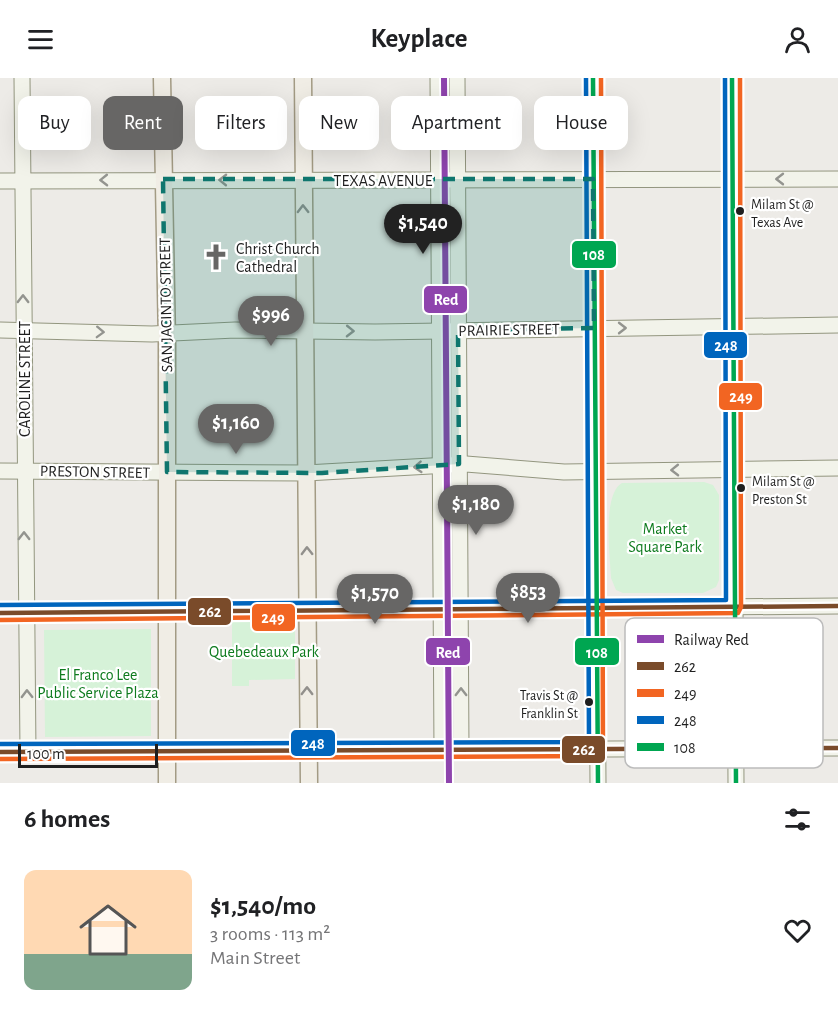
<!DOCTYPE html>
<meta charset="utf-8">
<style>
:root{--surface:#fff;--page:#f6f6f6;--text:#202124;--muted:#757577;--line:#e0e0e0;--accent:#676665}
body{margin:0;font-family:"Alegreya Sans",sans-serif;background:var(--page);color:var(--text);height:100vh;display:flex;flex-direction:column;font-size:22px;white-space:nowrap}
*{box-sizing:border-box;margin:0}
p{font-size:20px;color:var(--muted)}
.icon{flex:none;width:33px;height:33px;fill:none;stroke:currentColor;stroke-width:2;stroke-linecap:round;stroke-linejoin:round}
.map{position:relative;height:705px;overflow:hidden}
.drawer{display:flex;flex-direction:column;background:var(--surface);flex:1}
.drawer>*{flex:none}
.banner{position:absolute;left:18px;top:18px;width:802px;height:54px;display:flex;gap:12px}
.scale{position:absolute;left:18px;bottom:15px;width:140px;box-sizing:border-box;padding-left:6px;border:3px solid #1f1f1f;border-top:0;font-size:16px;line-height:21px;white-space:nowrap;color:#1f1f1f;-webkit-text-stroke:4px #fff;paint-order:stroke}
.price{position:absolute;translate:-50% -51px;padding:0 14px;border-radius:21px;background:var(--accent);color:#fff;font-size:20px;line-height:39px;filter:drop-shadow(0 2px 3px #0008)}
.price::after{content:'';position:absolute;left:50%;top:36px;width:18px;height:14px;margin-left:-9px;background:inherit;clip-path:polygon(0 0,100% 0,50% 100%)}
.price.on{background:#222;color:#fff}
ul{padding:0;list-style:none}
li{display:flex;align-items:center;gap:18px;height:150px;padding:0 24px}
li+li{border-top:2px solid var(--line)}
li span{display:grid;place-items:center;flex:none;width:168px;height:120px;border-radius:12px;color:#555}
li>.icon{margin-inline-start:auto}
span .icon{width:72px;height:72px;fill:#fffc;stroke-width:1}
li b{font-size:26px}
h2{display:flex;justify-content:space-between;align-items:center;height:72px;padding:0 24px;font-size:26px}
.tag{padding:0 21px;border-radius:12px;background:var(--surface);box-shadow:0 6px 24px #0002;font-size:21px;line-height:54px}
.tag.on{background:var(--accent);color:#fff}
header{display:flex;justify-content:space-between;align-items:center;height:78px;padding:0 24px;background:var(--surface);font-size:27px;font-weight:600}
.map>svg:first-child{display:block}
.park{fill:#d6f2d8}
.lines{fill:none;stroke-linecap:round;stroke-linejoin:round}
.secondary-casing{stroke:#93967f;stroke-width:17}
.primary-casing{stroke:#a39b84;stroke-width:19}
.secondary{stroke:#f2f3ea;stroke-width:15}
.primary{stroke:#f0ede5;stroke-width:16}
.tram{stroke:#cbcbca;stroke-width:1.5}
.bus-1-casing{stroke:#fff;stroke-width:9}
.bus-2-casing{stroke:#fff;stroke-width:9}
.bus-3-casing{stroke:#fff;stroke-width:9}
.bus-4-casing{stroke:#fff;stroke-width:9}
.bus-1{stroke:#7a4b2a;stroke-width:4.5}
.bus-2{stroke:#f26522;stroke-width:4.5}
.bus-3{stroke:#0065bd;stroke-width:4.5}
.bus-4{stroke:#00a651;stroke-width:4.5}
.rail-1-casing{stroke:#fff;stroke-width:10}
.rail-1{stroke:#8e44ad;stroke-width:6}
.oneway{stroke:#93948f}
.oneway2{stroke:#92908c}
.marked{fill:#0f766e;fill-opacity:0.2;stroke:#0f766e;stroke-width:4.5;stroke-dasharray:12 8;stroke-linejoin:round}
.bus-dot{fill:#1f1f1f;stroke:#fff;stroke-width:2}
.labels{text-anchor:middle;stroke-width:4.5;stroke-linejoin:round;paint-order:stroke}
.bus-label{font-size:14px;fill:#1f1f1f;stroke:#fff;text-anchor:start}
.street-label{font-size:16px;fill:#1f1f1f;stroke:#fff}
.poi-label{font-size:16px;fill:#1f1f1f;stroke:#fff;text-anchor:start}
.park-label{font-size:16px;fill:#0e7b1e;stroke:#fff}
.key{fill:#fff;stroke:#bcbcbc;stroke-width:1.5}
.key-label{font-size:16px;fill:#1f1f1f}
.line-badge{stroke:#fff;stroke-width:2}
.badge-label{font-size:16px;text-anchor:middle;font-weight:bold;fill:#fff}
</style>
<header><svg class="icon" aria-label="menu" viewBox="0 0 24 24"><path d="M4 6h16M4 12h16M4 18h16"/></svg>Keyplace<svg class="icon" aria-label="person" viewBox="0 0 24 24"><circle cx="12" cy="8" r="4"/><path d="M4 21q1-7 8-7t8 7"/></svg></header>
<div class="map">
<svg width="838" height="705" viewBox="0 0 838 705">
<rect width="100%" height="100%" fill="#edebe7"/>
<!-- park -->
<g class="park">
<path d="M704,404L713,407L719,417V502L716,509L703,515H623L616,512L611,500C610,478 602,416 622,405Z"/>
<polygon points="291,543 295,546 295,601 249,602 249,608 232,608 232,544"/>
<polygon points="151,551 151,658 45,659 44,552"/>
</g>
<g class="lines">
<!-- secondary casing -->
<g class="secondary-casing">
<g id="secondary">
<polyline points="22,0 28,674"/>
<polyline points="438,0 442,673"/>
<polyline points="457,0 461,672"/>
<polyline points="593,0 598,705"/>
<polyline points="732,0 736,705"/>
<polyline points="0,103 838,101"/>
<polyline points="0,252 152,256 235,252 375,254 838,247"/>
<polyline points="0,393 306,395 466,386 564,394 838,390"/>
<polyline points="0,535 838,528"/>
<polyline points="0,674 838,670"/>
</g>
</g>
<!-- primary casing -->
<g class="primary-casing">
<g id="primary">
<polyline points="162,0 167,265 167,705"/>
<polyline points="303,0 309,705"/>
</g>
</g>
<!-- secondary -->
<use href="#secondary" class="secondary"/>
<!-- primary -->
<use href="#primary" class="primary"/>
<!-- tram -->
<polyline class="tram" points="443,0 445,10"/>
<!-- bus-1 casing -->
<g class="bus-1-casing">
<g id="bus-1">
<polyline points="0,535 838,528"/>
<polyline points="0,674 838,670"/>
</g>
</g>
<!-- bus-2 casing -->
<g class="bus-2-casing">
<g id="bus-2">
<polyline points="0,542 738,535 741,529 740,0"/>
<polyline points="0,681 597,678 603,676 601,0"/>
</g>
</g>
<!-- bus-3 casing -->
<g class="bus-3-casing">
<g id="bus-3">
<polyline points="0,527 726,522 725,0"/>
<polyline points="0,666 589,664 586,0"/>
</g>
</g>
<!-- bus-4 casing -->
<g class="bus-4-casing">
<g id="bus-4">
<polyline points="593,0 598,705"/>
<polyline points="732,0 736,705"/>
</g>
</g>
<!-- bus-1 -->
<use href="#bus-1" class="bus-1"/>
<!-- bus-2 -->
<use href="#bus-2" class="bus-2"/>
<!-- bus-3 -->
<use href="#bus-3" class="bus-3"/>
<!-- bus-4 -->
<use href="#bus-4" class="bus-4"/>
<!-- rail-1 casing -->
<g class="rail-1-casing">
<polyline id="rail-1" points="444,0 449,705"/>
</g>
<!-- rail-1 -->
<use href="#rail-1" class="rail-1"/>
</g>
<!-- one-way arrows -->
<defs><path id="oneway-chevron" d="M-2-3.5L2.5 0L-2 3.5" fill="none" stroke-width="1.6" stroke-linecap="round" stroke-linejoin="round" transform="scale(1.5)"/></defs>
<g class="oneway">
<use href="#oneway-chevron" transform="translate(780 101) rotate(180)"/>
<use href="#oneway-chevron" transform="translate(104 102) rotate(179)"/>
<use href="#oneway-chevron" transform="translate(223 102) rotate(-179)"/>
<use href="#oneway-chevron" transform="translate(23 221) rotate(-90)"/>
<use href="#oneway-chevron" transform="translate(622 250)"/>
<use href="#oneway-chevron" transform="translate(350 253) rotate(1)"/>
<use href="#oneway-chevron" transform="translate(100 254) rotate(2)"/>
<use href="#oneway-chevron" transform="translate(418 389) rotate(176)"/>
<use href="#oneway-chevron" transform="translate(675 392) rotate(179)"/>
<use href="#oneway-chevron" transform="translate(24 458) rotate(-90)"/>
<use href="#oneway-chevron" transform="translate(461 614) rotate(-90)"/>
<use href="#oneway-chevron" transform="translate(27 616) rotate(-91)"/>
</g>
<g class="oneway2">
<use href="#oneway-chevron" transform="translate(303 131) rotate(-91)"/>
<use href="#oneway-chevron" transform="translate(307 473) rotate(-91)"/>
<use href="#oneway-chevron" transform="translate(307 613) rotate(-90)"/>
</g>
<!-- marked area -->
<path class="marked" d="M163,101H593L594,250L458,252L459,386L322,395L167,394Z"/>
<!-- icons -->
<defs>
<g id="church-bare" transform="scale(2.07)"><path d="M-1.2-6h2.4v3.5h3.3v2.4h-3.3V6h-2.4V-.1h-3.3v-2.4h3.3Z" fill="#676665" stroke="#fff" stroke-width="2.5" paint-order="stroke"/></g>
</defs>
<g fill-rule="evenodd">
<use href="#church-bare" x="216" y="179"/>
</g>
<!-- markers -->
<g class="bus-dot">
<circle cx="740" cy="133" r="5"/>
<circle cx="741" cy="410" r="5"/>
<circle cx="589" cy="624" r="5"/>
</g>
<g class="labels">
<!-- bus labels -->
<g class="bus-label">
<text x="751" y="131">Milam St @<tspan x="751" dy="18">Texas Ave</tspan></text>
<text x="752" y="408">Milam St @<tspan x="752" dy="18">Preston St</tspan></text>
<text x="578" y="622" text-anchor="end">Travis St @<tspan x="578" dy="18">Franklin St</tspan></text>
</g>
<!-- street labels -->
<g class="street-label">
<text x="383" y="108">TEXAS AVENUE</text>
<text transform="translate(165 227) rotate(-91)" y="6">SAN JACINTO STREET</text>
<text transform="translate(509 251) rotate(-1)" y="6">PRAIRIE STREET</text>
<text transform="translate(24 301) rotate(-90)" y="6">CAROLINE STREET</text>
<text transform="translate(95 393) rotate(1)" y="6">PRESTON STREET</text>
</g>
<!-- poi labels -->
<g class="poi-label">
<text x="236" y="176">Christ Church<tspan x="236" dy="18">Cathedral</tspan></text>
</g>
<!-- park labels -->
<g class="park-label">
<text x="665" y="456">Market<tspan x="665" dy="18">Square Park</tspan></text>
<text x="264" y="579">Quebedeaux Park</text>
<text x="98" y="602">El Franco Lee<tspan x="98" dy="18">Public Service Plaza</tspan></text>
</g>
</g>
<!-- legend -->
<rect x="625" y="540" width="198" height="150" rx="9" class="key"/>
<rect x="637" y="557" width="27" height="8" fill="#8e44ad"/>
<rect x="637" y="584" width="27" height="8" fill="#7a4b2a"/>
<rect x="637" y="611" width="27" height="8" fill="#f26522"/>
<rect x="637" y="638" width="27" height="8" fill="#0065bd"/>
<rect x="637" y="665" width="27" height="8" fill="#00a651"/>
<g class="key-label">
<text x="674" y="567">Railway Red</text>
<text x="674" y="594">262</text>
<text x="674" y="621">249</text>
<text x="674" y="648">248</text>
<text x="674" y="675">108</text>
</g>
<g class="line-badge">
<rect x="571" y="162" width="46" height="29" rx="6" fill="#00a651"/>
<rect x="423" y="207" width="45" height="29" rx="6" fill="#8e44ad"/>
<rect x="703" y="253" width="45" height="28" rx="6" fill="#0065bd"/>
<rect x="718" y="304" width="45" height="29" rx="6" fill="#f26522"/>
<rect x="187" y="519" width="45" height="29" rx="6" fill="#7a4b2a"/>
<rect x="251" y="525" width="45" height="29" rx="6" fill="#f26522"/>
<rect x="425" y="559" width="46" height="29" rx="6" fill="#8e44ad"/>
<rect x="574" y="559" width="46" height="29" rx="6" fill="#00a651"/>
<rect x="290" y="651" width="46" height="28" rx="6" fill="#0065bd"/>
<rect x="561" y="657" width="45" height="29" rx="6" fill="#7a4b2a"/>
</g>
<g class="badge-label">
<text x="594" y="182">108</text>
<text x="446" y="227">Red</text>
<text x="726" y="273">248</text>
<text x="741" y="324">249</text>
<text x="210" y="539">262</text>
<text x="273" y="545">249</text>
<text x="448" y="580">Red</text>
<text x="597" y="580">108</text>
<text x="313" y="671">248</text>
<text x="584" y="677">262</text>
</g>
</svg>
<div class="scale">100 m</div>
<b class="price on" style="left:423px;top:177px">$1,540</b>
<b class="price" style="left:271px;top:269px">$996</b>
<b class="price" style="left:236px;top:377px">$1,160</b>
<b class="price" style="left:476px;top:458px">$1,180</b>
<b class="price" style="left:528px;top:546px">$853</b>
<b class="price" style="left:375px;top:547px">$1,570</b>
<div class="banner">
<a class="tag">Buy</a>
<a class="tag on">Rent</a>
<a class="tag">Filters</a>
<a class="tag">New</a>
<a class="tag">Apartment</a>
<a class="tag">House</a>
</div>
</div>
<section class="drawer">
<h2>6 homes<svg class="icon" aria-label="filters" viewBox="0 0 24 24"><path d="M4 7h16M4 17h16"/><circle cx="9" cy="7" r="2"/><circle cx="15" cy="17" r="2"/></svg></h2>
<ul>
<li><span style="background:linear-gradient(#ffd9b3 70%,#7fa58c 0)"><svg class="icon" aria-label="home" viewBox="0 0 24 24"><path d="M3 11l9-7 9 7M6 9v11h12V9"/></svg></span><div><b>$1,540/mo</b><p>3 rooms · 113 m²</p><p>Main Street</p></div><svg class="icon" aria-label="heart" viewBox="0 0 24 24"><path d="M12 20l-8-8c-3-5 5-10 8-4 3-6 11-1 8 4z"/></svg></li>
</ul>
</section>
